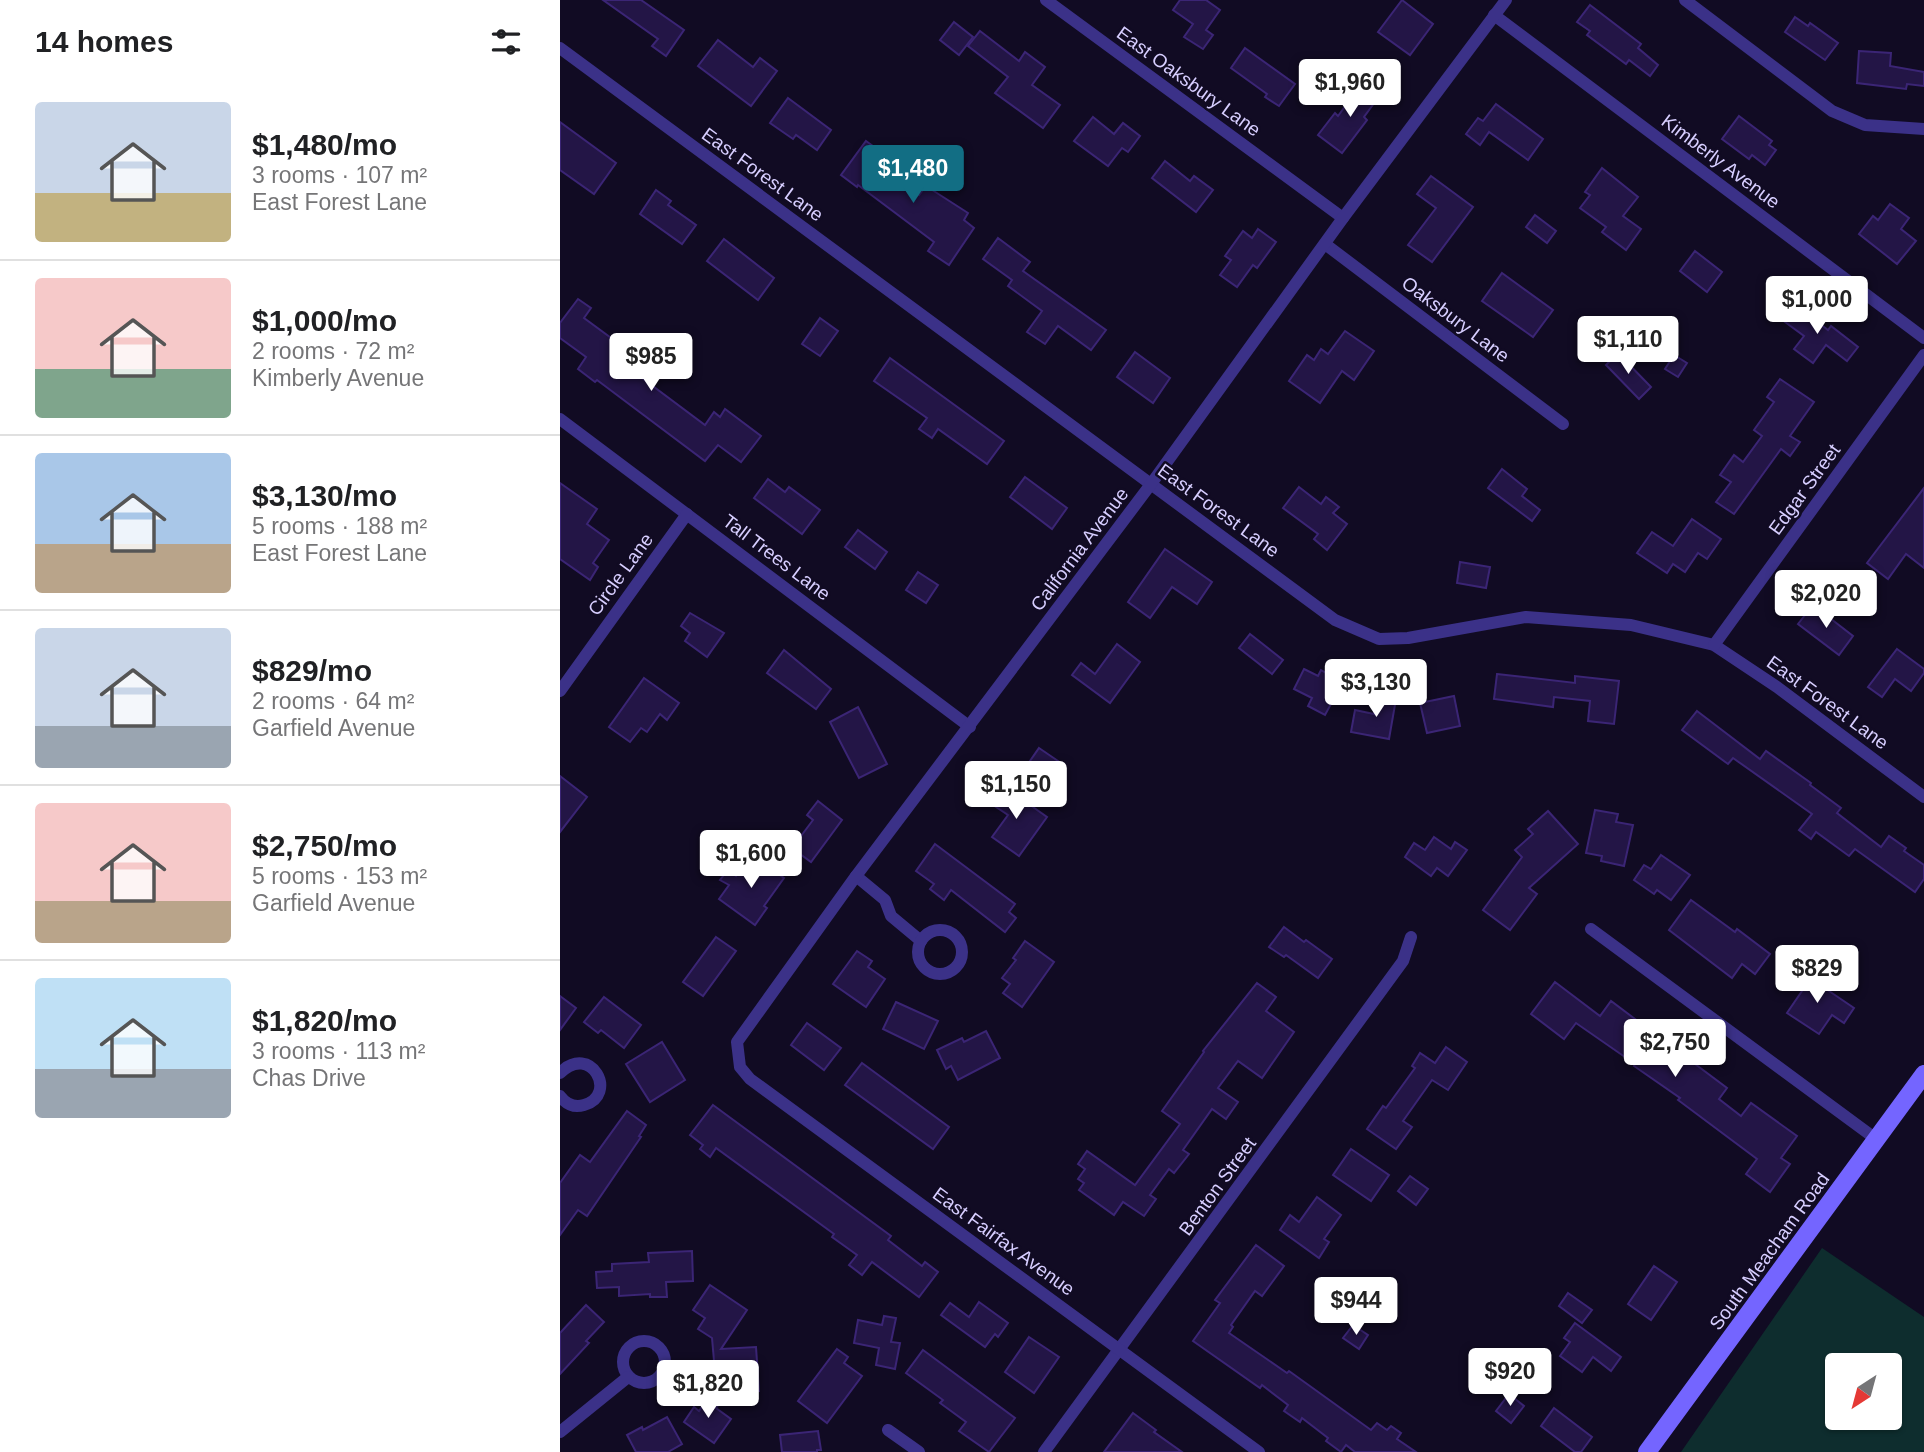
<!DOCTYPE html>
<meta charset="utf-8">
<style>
:root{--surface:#fff;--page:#f2f2f2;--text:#202124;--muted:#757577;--line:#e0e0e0;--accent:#126e84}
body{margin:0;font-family:Arial,sans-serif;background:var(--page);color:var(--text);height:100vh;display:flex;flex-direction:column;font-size:26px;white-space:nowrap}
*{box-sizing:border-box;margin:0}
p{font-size:23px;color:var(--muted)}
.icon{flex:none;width:38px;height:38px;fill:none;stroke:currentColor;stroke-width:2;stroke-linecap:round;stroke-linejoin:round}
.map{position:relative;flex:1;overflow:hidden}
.sheet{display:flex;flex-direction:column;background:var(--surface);width:560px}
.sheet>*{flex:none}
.needle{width:46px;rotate:216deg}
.fabs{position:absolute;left:1265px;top:1353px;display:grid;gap:14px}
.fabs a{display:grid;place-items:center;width:77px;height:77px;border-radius:7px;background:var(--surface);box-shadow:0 2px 5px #0004;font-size:35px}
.price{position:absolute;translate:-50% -60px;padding:0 16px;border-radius:7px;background:#fff;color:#222;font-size:23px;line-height:46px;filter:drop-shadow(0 2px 4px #0008)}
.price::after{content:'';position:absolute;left:50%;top:42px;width:21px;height:16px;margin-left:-10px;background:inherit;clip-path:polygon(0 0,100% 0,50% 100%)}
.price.on{background:var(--accent);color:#fff}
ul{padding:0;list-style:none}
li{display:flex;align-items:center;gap:21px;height:175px;padding:0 35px}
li+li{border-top:2px solid var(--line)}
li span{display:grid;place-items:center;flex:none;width:196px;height:140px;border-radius:7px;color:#555}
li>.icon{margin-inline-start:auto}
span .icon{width:84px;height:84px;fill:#fffc;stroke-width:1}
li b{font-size:30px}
h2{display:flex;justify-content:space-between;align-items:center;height:84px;padding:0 35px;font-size:30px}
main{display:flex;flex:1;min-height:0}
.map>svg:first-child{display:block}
.green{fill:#0e2d2e;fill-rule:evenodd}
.building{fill:#231546;stroke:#3b2575;stroke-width:2}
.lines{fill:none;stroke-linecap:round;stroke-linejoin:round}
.minor{stroke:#3b3188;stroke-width:12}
.secondary{stroke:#7465ff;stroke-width:18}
.labels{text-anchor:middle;stroke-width:5;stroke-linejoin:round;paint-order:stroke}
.street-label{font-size:19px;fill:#d7ceff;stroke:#110b23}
</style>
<main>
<section class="sheet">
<h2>14 homes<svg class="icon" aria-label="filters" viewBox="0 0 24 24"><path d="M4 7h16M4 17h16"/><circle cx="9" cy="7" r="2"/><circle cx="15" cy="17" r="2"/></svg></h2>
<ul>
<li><span style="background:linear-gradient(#c9d6e8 65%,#c2b280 0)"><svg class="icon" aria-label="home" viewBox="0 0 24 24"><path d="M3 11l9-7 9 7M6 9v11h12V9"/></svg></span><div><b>$1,480/mo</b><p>3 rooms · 107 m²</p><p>East Forest Lane</p></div></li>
<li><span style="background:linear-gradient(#f6c9c9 65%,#7fa58c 0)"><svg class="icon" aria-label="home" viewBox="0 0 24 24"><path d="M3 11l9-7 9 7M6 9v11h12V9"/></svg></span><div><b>$1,000/mo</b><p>2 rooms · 72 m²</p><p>Kimberly Avenue</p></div></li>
<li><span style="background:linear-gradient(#a9c7e8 65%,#b9a48a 0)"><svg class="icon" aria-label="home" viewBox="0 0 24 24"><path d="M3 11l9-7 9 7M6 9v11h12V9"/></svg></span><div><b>$3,130/mo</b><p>5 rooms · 188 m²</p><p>East Forest Lane</p></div></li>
<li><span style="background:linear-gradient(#c9d6e8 70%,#9aa5b1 0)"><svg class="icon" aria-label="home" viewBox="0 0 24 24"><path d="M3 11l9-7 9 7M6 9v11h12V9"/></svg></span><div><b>$829/mo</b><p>2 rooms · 64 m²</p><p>Garfield Avenue</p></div></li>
<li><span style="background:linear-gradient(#f6c9c9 70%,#b9a48a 0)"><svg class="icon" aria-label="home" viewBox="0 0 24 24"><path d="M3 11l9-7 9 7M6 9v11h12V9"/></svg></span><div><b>$2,750/mo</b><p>5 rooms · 153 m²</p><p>Garfield Avenue</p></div></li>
<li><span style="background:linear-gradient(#bfe0f5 65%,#9aa5b1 0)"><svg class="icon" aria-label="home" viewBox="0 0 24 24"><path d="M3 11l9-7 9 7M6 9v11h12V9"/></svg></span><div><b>$1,820/mo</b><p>3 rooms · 113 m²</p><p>Chas Drive</p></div></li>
</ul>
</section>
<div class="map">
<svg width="1364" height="1452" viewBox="0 0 1364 1452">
<rect width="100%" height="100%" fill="#110b23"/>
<!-- green -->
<path class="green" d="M1262,1248L1364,1317V1452H1121ZM1278,1365H1330V1418H1278Z"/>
<!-- building -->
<g class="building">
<polygon points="43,0 81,0 124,30 106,56 92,46 98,39"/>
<polygon points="620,0 646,0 660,10 646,30 653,35 643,49 624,37 633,24 613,10"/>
<polygon points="842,0 873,24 850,55 818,32"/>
<polygon points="1030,5 1081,44 1078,48 1098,65 1090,76 1069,60 1066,64 1027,35 1030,31 1017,22"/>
<polygon points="1235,17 1248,26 1250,23 1278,43 1265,60 1225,32"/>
<polygon points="394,22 413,37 399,55 380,40"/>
<polygon points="420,31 459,61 465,52 485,67 472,85 500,105 483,128 435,93 448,77 408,46"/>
<polygon points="158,40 193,67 200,58 217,71 191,106 138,66"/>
<polygon points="685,48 735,84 719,106 705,97 707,94 671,68"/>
<polygon points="1299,51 1331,53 1330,66 1364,72 1364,86 1347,84 1346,89 1297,83"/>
<polygon points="803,82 820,95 804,117 807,120 782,153 758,135 775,113 778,116"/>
<polygon points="228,98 271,130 257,150 236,135 233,139 210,123"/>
<polygon points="936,104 983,139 968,160 929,132 920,145 906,134 918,118 923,121"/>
<polygon points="1179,116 1212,141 1209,145 1216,150 1205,165 1192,155 1189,159 1162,139"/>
<polygon points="533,117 554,134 563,123 580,136 568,152 562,148 548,166 514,141"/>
<polygon points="0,122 56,163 34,194 0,170"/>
<polygon points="306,141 317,149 310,159 359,195 366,186 408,213 404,220 414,228 389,265 368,251 374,242 298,185 297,187 281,175"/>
<polygon points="605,161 630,181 634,176 653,190 636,212 592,178"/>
<polygon points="1042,168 1078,197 1063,216 1081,229 1066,250 1042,232 1046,227 1020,208 1030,195 1025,192"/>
<polygon points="871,176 913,207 872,262 848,245 876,208 857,194"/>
<polygon points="96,190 111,201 108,205 136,225 122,244 80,214"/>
<polygon points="1330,204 1349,218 1341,229 1356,241 1337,264 1299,234 1313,216 1318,220"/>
<polygon points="975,215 996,231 987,243 966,227"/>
<polygon points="698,229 716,242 697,268 693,265 677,287 660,275 671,260 665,256 683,231 692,238"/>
<polygon points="438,238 470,262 463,271 546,330 531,350 498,326 485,344 467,332 482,311 448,286 452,280 423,259"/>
<polygon points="164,239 214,278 198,300 147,261"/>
<polygon points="1135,251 1162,272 1147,292 1120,271"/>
<polygon points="942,273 993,310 973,337 922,301"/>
<polygon points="18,299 31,308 24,318 62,346 54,357 145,425 154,412 160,417 165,409 201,436 181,462 158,445 145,461 37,380 35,382 18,369 26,357 0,338 0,323"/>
<polygon points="1233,303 1268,330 1271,326 1298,347 1287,361 1266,345 1253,363 1234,349 1244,336 1221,319"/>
<polygon points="260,318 278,331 260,356 242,344"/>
<polygon points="785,331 814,351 794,380 782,371 760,403 729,381 747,355 754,360 761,349 768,354"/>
<polygon points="575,352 610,378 593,403 557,377"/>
<polygon points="1058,353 1091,387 1079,399 1046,365"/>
<polygon points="1114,355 1127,363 1118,377 1105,369"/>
<polygon points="330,358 444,441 427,464 378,429 372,438 359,429 367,418 314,381"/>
<polygon points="1220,379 1254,402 1230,436 1240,442 1230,456 1221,449 1174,514 1156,502 1171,482 1160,475 1174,455 1183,462 1202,436 1194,430 1214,402 1207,397"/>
<polygon points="942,469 967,489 962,496 980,510 972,521 928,488"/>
<polygon points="465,477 507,508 492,529 450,497"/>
<polygon points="208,479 225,492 229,487 260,510 242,534 194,498"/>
<polygon points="0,483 37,509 27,524 49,540 33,563 38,567 30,580 0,559"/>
<polygon points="739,487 761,504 766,497 779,507 773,513 787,524 767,550 754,539 758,534 723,508"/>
<polygon points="1364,488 1364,568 1346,554 1328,579 1307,563"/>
<polygon points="1132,519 1161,539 1147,559 1138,553 1125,572 1113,564 1107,573 1077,553 1092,532 1113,546"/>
<polygon points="298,530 327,552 315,569 285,547"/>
<polygon points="605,549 652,582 637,604 612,587 590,618 568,602"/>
<polygon points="900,562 930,567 926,588 897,583"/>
<polygon points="358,572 378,585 366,603 346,590"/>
<polygon points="1253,605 1293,636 1279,655 1238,624"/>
<polygon points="130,613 164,633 147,657 125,641 130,633 121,626"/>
<polygon points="690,634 723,660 712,674 679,648"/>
<polygon points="557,644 580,662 550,703 512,675 521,663 535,674"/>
<polygon points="1337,649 1364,669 1364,673 1351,691 1335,679 1322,697 1308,687"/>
<polygon points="224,650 271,689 256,709 207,673"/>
<polygon points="744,669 758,676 761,670 783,682 765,715 748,706 752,698 734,689"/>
<polygon points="937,674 1015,683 1015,676 1059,681 1054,724 1028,721 1030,701 994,697 993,707 934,699"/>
<polygon points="84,678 119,703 107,720 100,714 87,732 81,728 70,742 49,727"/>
<polygon points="818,695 836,699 829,739 791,732 795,710 814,714"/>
<polygon points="894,696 900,726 867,733 860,703"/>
<polygon points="298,707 327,764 299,778 270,722"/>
<polygon points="1137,711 1200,759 1206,751 1251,783 1250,785 1281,808 1277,813 1321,847 1329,836 1346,848 1344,851 1364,865 1364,879 1355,892 1295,849 1289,856 1256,832 1251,839 1239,830 1252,814 1173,758 1168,764 1122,730"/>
<polygon points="479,748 498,761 492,771 496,774 487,788 463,771"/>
<polygon points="0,776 27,797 0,832"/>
<polygon points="442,785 487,817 459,856 432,837 448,815 430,803"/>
<polygon points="258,801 282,820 251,862 232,848 253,820 247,815"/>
<polygon points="1035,810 1058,814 1056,822 1073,825 1064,866 1041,861 1042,856 1026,853"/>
<polygon points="988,811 1018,844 969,888 977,894 950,930 923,910 962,857 955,850 973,834 968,829"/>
<polygon points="874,837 891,849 895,842 907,850 888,876 877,868 871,876 845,857 854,843 865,850"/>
<polygon points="375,844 455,904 449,912 456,918 445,932 391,890 384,900 370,889 374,884 356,871"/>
<polygon points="1101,855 1130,875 1111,900 1097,890 1094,894 1074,880 1084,865 1091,869"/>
<polygon points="198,860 224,878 204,906 207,908 195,925 159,899 169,885 160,880 168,870 176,876 185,863 193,868"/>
<polygon points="1131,900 1175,932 1177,929 1210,954 1195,974 1182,964 1172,978 1109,930"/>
<polygon points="724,927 744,942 746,940 772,959 758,978 726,955 724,957 709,947"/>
<polygon points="156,937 176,951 143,996 123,982"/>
<polygon points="465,941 494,962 462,1007 443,993 450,984 442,978 456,960 453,958"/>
<polygon points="297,951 312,961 308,967 325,979 306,1007 273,984"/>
<polygon points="1241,972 1294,1008 1284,1023 1272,1015 1259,1034 1227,1013 1242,991 1232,984"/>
<polygon points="995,982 1040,1016 1051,1001 1167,1088 1159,1099 1181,1116 1191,1103 1237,1136 1221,1158 1230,1164 1210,1192 1186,1174 1197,1159 1118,1100 1120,1098 1074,1066 1075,1064 1016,1023 1004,1039 971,1014"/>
<polygon points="697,983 716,997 706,1011 734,1032 702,1078 678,1061 658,1088 678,1102 666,1119 652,1109 623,1150 629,1154 614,1173 609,1169 590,1195 596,1199 584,1216 563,1202 554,1215 519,1190 524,1183 518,1179 525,1169 518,1164 527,1151 575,1185 620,1124 602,1111 644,1052 643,1051"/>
<polygon points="0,996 16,1008 0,1030"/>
<polygon points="44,997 81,1025 64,1048 41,1030 38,1033 24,1022"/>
<polygon points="336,1002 378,1021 364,1049 323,1029"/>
<polygon points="247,1023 281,1048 264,1070 231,1045"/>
<polygon points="426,1031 440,1058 398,1080 391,1066 386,1069 377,1050 402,1038 404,1042"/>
<polygon points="102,1042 125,1080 90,1102 66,1064"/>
<polygon points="886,1047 907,1062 888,1090 872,1080 843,1121 852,1127 836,1149 807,1129 823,1106 826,1108 855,1068 852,1066 860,1053 875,1063"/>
<polygon points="302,1063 389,1127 373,1149 285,1085"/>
<polygon points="153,1105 331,1236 328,1240 362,1266 365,1262 378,1272 359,1297 312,1262 302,1275 289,1265 297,1255 272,1237 274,1234 156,1148 150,1157 140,1149 143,1145 130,1135"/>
<polygon points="67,1111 86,1125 79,1136 81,1137 27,1216 18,1210 0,1235 0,1183 20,1155 30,1162"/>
<polygon points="791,1149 829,1175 811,1201 773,1175"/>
<polygon points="850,1176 868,1189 856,1205 838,1191"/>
<polygon points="757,1197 781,1215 764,1239 769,1242 759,1258 720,1230 730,1215 739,1222"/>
<polygon points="696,1245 724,1266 702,1296 695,1291 671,1325 673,1327 669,1333 727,1373 729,1371 811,1430 817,1423 827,1430 831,1426 841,1433 837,1439 856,1452 795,1452 786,1445 781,1452 766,1441 768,1438 742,1418 740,1422 724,1411 728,1405 702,1385 700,1388 633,1341 660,1303 655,1300"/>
<polygon points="132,1251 133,1281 106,1282 107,1297 90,1297 90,1294 59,1296 59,1287 37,1288 36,1272 52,1271 52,1264 89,1262 88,1253"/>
<polygon points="1094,1266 1117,1282 1091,1320 1068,1304"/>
<polygon points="150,1285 187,1310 161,1349 196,1347 199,1391 171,1393 170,1371 155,1372 152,1338 138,1329 145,1318 133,1310"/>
<polygon points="1008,1293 1032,1310 1022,1323 999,1306"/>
<polygon points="419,1302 448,1323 438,1337 435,1334 425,1347 381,1315 390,1303 409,1317"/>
<polygon points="26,1305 44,1322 26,1341 29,1343 0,1374 0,1333"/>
<polygon points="324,1316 336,1318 331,1342 340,1343 335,1369 316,1365 319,1348 294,1343 298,1320 322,1325"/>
<polygon points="1015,1323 1061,1357 1051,1371 1033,1357 1022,1372 1000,1356 1010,1342 1004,1338"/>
<polygon points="793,1325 808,1335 799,1349 783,1338"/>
<polygon points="469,1337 499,1357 474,1393 445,1372"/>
<polygon points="277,1349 288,1357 284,1363 302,1376 267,1423 238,1401"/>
<polygon points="363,1350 455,1418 429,1452 399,1431 406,1422 380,1403 383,1400 346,1373"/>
<polygon points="949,1394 964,1406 951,1423 936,1411"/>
<polygon points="149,1396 160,1403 156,1408 171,1419 154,1443 124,1422 134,1407 139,1411"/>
<polygon points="994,1408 1032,1437 1021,1452 1015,1452 981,1426"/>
<polygon points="573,1413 596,1430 594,1432 622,1452 544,1452"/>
<polygon points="107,1417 122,1444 108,1452 76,1452 67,1435 82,1427 83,1430"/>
<polygon points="258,1431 261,1450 257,1450 257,1452 222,1452 220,1435"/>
</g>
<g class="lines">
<!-- minor -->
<g class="minor">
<polyline points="486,0 783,218"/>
<polyline points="1125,0 1272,111 1305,125 1364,129"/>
<polyline points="934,15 1364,338"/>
<polyline points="0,48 775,620 819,639 848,638 966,617 1071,625 1154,645 1217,687 1364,797"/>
<polyline points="765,244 1003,424"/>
<polyline points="0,419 410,727"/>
<polyline points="1154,645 1364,355"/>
<polyline points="0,691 127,514"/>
<polyline points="296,876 325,900 331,916 361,941"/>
<polyline points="1031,929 1316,1139"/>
<circle cx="380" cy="952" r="22"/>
<path d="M0,1073C31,1042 59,1095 24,1105C14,1108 6,1104 0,1096"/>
<circle cx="84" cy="1362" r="21"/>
<polyline points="328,1430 359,1452"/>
<polyline points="0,1432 68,1377"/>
<polyline points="484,1452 843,961 851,937"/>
<polyline points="699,1452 190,1079 180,1067 177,1042 296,876 591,484 783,218 946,0"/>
</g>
<!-- secondary -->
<polyline class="secondary" points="1087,1452 1364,1074"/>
</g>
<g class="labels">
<!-- street labels -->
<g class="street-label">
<text transform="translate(629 81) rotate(36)" y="7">East Oaksbury Lane</text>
<text transform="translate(1161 161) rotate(37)" y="7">Kimberly Avenue</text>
<text transform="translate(203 174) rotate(36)" y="7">East Forest Lane</text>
<text transform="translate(896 319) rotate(37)" y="7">Oaksbury Lane</text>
<text transform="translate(1244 489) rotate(-54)" y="7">Edgar Street</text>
<text transform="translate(659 510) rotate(36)" y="7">East Forest Lane</text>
<text transform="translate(519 549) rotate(-53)" y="7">California Avenue</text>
<text transform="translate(217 557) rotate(37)" y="7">Tall Trees Lane</text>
<text transform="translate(60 574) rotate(-54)" y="7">Circle Lane</text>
<text transform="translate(1268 702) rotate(36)" y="7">East Forest Lane</text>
<text transform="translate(657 1186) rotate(-54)" y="7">Benton Street</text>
<text transform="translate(444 1241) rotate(36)" y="7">East Fairfax Avenue</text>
<text transform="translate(1209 1251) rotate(-54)" y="7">South Meacham Road</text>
</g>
</g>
</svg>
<div class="fabs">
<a><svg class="needle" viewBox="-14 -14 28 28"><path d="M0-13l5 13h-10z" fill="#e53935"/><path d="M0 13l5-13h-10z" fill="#757577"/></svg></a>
</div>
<b class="price" style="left:790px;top:119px">$1,960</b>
<b class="price on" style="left:353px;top:205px">$1,480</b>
<b class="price" style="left:1257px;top:336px">$1,000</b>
<b class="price" style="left:1068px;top:376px">$1,110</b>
<b class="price" style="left:91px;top:393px">$985</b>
<b class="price" style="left:1266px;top:630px">$2,020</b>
<b class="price" style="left:816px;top:719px">$3,130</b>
<b class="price" style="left:456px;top:821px">$1,150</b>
<b class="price" style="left:191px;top:890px">$1,600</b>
<b class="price" style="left:1257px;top:1005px">$829</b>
<b class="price" style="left:1115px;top:1079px">$2,750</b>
<b class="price" style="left:796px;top:1337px">$944</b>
<b class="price" style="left:950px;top:1408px">$920</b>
<b class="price" style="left:148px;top:1420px">$1,820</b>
</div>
</main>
